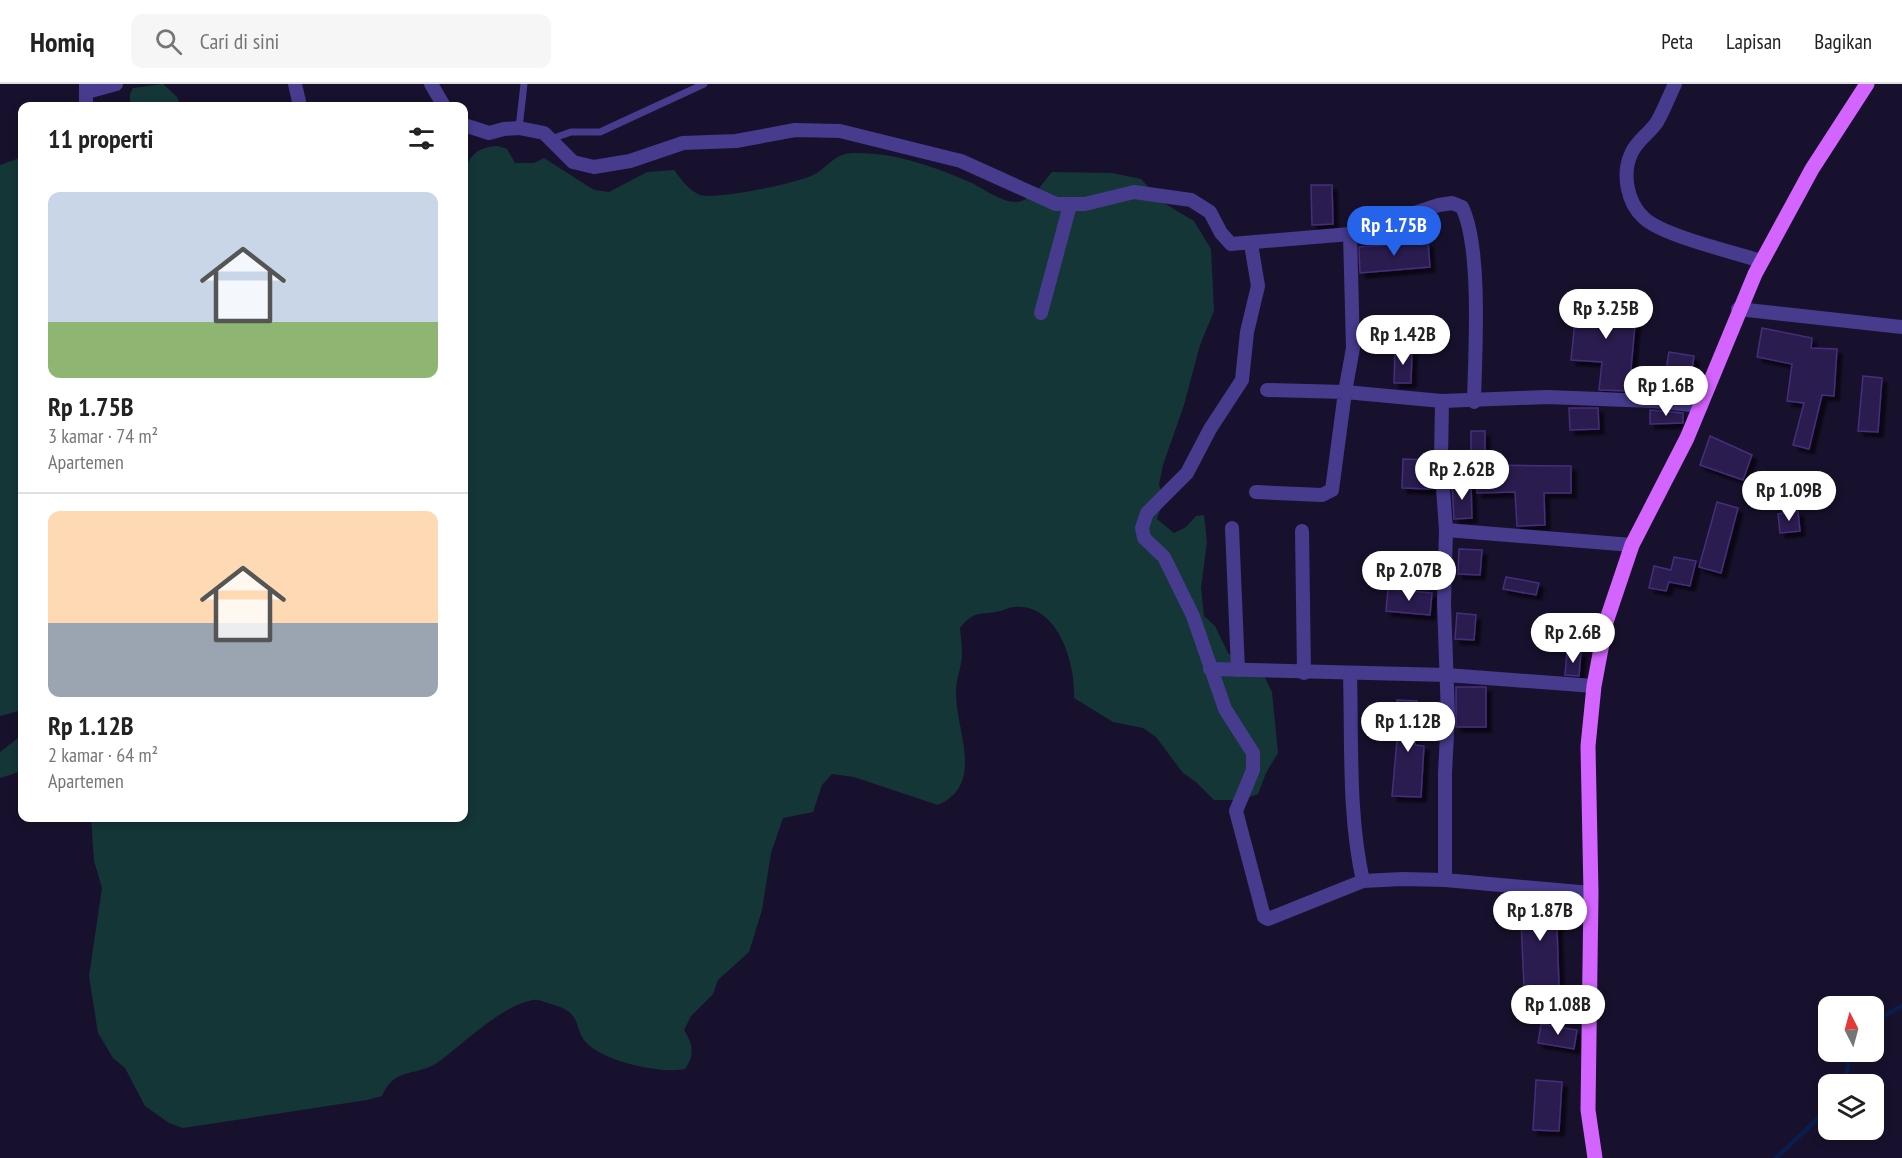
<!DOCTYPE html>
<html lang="id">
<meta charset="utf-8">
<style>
:root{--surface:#fff;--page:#f6f6f6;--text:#222;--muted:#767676;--line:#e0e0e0;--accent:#2563eb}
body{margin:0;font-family:"PT Sans Narrow",sans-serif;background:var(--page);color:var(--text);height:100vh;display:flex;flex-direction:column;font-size:22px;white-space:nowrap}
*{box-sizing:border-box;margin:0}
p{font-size:20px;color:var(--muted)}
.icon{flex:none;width:33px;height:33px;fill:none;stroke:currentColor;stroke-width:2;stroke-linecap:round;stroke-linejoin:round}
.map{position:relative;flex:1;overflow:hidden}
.sheet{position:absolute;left:18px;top:18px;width:450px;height:720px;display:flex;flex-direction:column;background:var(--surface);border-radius:12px;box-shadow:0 3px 9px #0003}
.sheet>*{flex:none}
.needle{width:39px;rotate:354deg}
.fabs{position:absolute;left:1818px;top:912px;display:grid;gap:12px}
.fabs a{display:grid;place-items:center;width:66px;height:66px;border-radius:12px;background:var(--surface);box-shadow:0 3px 9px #0003;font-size:30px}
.price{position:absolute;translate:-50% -51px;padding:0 14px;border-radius:21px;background:#fff;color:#222;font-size:20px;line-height:39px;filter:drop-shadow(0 2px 3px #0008)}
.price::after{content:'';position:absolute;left:50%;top:36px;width:18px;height:14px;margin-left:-9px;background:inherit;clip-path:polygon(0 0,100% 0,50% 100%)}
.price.active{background:var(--accent);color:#fff}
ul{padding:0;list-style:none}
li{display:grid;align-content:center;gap:12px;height:318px;padding:0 30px}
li+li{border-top:2px solid var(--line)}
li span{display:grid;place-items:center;height:186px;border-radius:12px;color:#555}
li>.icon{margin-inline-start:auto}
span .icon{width:108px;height:108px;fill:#fffc;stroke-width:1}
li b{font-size:26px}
h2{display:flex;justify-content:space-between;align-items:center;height:72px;padding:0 30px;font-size:26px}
header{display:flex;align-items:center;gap:36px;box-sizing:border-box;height:84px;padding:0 30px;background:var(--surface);border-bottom:2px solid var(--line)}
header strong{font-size:28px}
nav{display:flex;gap:33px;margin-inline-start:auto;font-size:21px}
.search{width:420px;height:54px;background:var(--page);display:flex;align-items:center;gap:15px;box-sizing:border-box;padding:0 21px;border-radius:12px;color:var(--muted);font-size:22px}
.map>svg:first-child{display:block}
.green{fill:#143637}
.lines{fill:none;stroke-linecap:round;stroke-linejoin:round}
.stream{stroke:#0a1d4d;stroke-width:4.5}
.building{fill:#2b1d4f;stroke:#442e7b;stroke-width:1.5;filter:url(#shadow)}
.service{stroke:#463b8d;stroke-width:7}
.minor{stroke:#463b8d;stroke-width:14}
.primary{stroke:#d364ff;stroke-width:15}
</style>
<header>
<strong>Homiq</strong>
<div class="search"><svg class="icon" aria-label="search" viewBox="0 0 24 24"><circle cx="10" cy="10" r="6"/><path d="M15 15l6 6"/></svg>Cari di sini</div>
<nav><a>Peta</a><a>Lapisan</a><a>Bagikan</a></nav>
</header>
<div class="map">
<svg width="1902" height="1074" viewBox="0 0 1902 1074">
<defs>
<filter id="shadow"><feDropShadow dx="5" dy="5" stdDeviation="1.5" flood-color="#0009"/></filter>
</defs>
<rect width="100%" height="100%" fill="#18112d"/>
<!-- green -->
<g class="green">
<polygon points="163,0 177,13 181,22 130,22 130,10 133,4"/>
<path d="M498,62L507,65L515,79H534L544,74L594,106L609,108L647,88L674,86C681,95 688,106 700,111C715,116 800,99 815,90C830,82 834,69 854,69C895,68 935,83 972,99C983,105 1001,117 1014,118C1030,119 1043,99 1052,88L1112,89L1141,95L1162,118L1194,137L1211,165L1214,227L1200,261L1184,321L1163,381L1159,401L1164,415L1157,435L1174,449L1186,443L1196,432L1204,431L1207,458L1201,504L1204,532L1215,542L1228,569L1239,578L1263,590L1272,608L1278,669L1266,689L1258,710L1240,716H1214L1196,698L1183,689L1156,653L1143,644L1113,638L1074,614C1076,580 1058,519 1014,523C1009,523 1005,526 1000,527C980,532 975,525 960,544C961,553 962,563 962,572C961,583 957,594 956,604C954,646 987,699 938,721L854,693L832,690L822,701L813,728L783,734L771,769L762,826L749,868L718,896L713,910L691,932L684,946C693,961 695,970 685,985C662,990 607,978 589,961C571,946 586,929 551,920C546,919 539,915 533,916C503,921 465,958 441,976C419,994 395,981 382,1012L367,1016L183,1044L169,1039L145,1022L125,984L113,974L98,949L89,892L102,804L94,777L91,734H464V91C468,71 478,63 498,62Z"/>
<polygon points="22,73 22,626 0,632 0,81"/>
<polygon points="22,651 22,687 0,694 0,668"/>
</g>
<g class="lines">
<!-- stream -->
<g class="stream">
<polyline points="1874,937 1902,922"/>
<polyline points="1845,1000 1850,968"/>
<polyline points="1776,1074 1828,1025"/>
</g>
</g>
<!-- building -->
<g class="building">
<polygon points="1311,101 1332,101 1333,140 1312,141"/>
<polygon points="1428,158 1430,183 1360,189 1359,163"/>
<polygon points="1608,216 1637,219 1629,307 1599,306 1602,278 1571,276 1577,217 1607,220"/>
<polygon points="1762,244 1812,254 1811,264 1837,265 1834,312 1822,311 1809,365 1793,361 1804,319 1787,317 1792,280 1757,273"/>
<polygon points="1395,265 1412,266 1411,299 1394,299"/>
<polygon points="1669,268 1694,272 1691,291 1666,286"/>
<polygon points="1863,292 1882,294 1878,348 1858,347"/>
<polygon points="1569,324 1598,324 1599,345 1570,346"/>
<polygon points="1650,326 1683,329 1683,339 1650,340"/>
<polygon points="1471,347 1485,347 1485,368 1471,369"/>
<polygon points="1710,352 1752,371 1743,396 1700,381"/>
<polygon points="1403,375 1431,376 1430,405 1402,404"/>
<polygon points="1477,381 1571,382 1571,409 1544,409 1545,441 1517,442 1515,408 1477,409"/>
<polygon points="1471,399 1472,434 1454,435 1452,400"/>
<polygon points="1717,418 1738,424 1721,489 1699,483"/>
<polygon points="1798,427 1800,447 1780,449 1778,430"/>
<polygon points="1459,465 1482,466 1480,491 1458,490"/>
<polygon points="1674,473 1696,477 1690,502 1669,498 1666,507 1649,504 1654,482 1671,486"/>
<polygon points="1506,493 1539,499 1536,511 1503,505"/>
<polygon points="1388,505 1432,509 1430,531 1386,527"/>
<polygon points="1457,529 1476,531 1474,556 1455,555"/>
<polygon points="1567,567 1581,568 1579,592 1565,591"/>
<rect x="1456" y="603" width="30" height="40"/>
<polygon points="1397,616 1417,617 1415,661 1424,662 1421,713 1392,712 1397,656"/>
<polygon points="1520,812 1556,815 1559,902 1524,904"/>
<polygon points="1541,940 1577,946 1574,965 1538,959"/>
<polygon points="1536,996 1562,998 1559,1047 1533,1046"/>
</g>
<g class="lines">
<!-- service -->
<g class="service">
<polyline points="519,44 524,0"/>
<polyline points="551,55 571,48 600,48 704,0"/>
</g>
<!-- minor -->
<g class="minor">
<polyline points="295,0 300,22"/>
<polyline points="431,0 444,22"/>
<path d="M1675,0C1669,12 1664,26 1657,38C1650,49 1636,57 1631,70C1622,90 1627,119 1644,134C1663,152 1734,168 1761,177"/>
<polyline points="87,8 116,0"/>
<polyline points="86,22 86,0"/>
<polyline points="464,41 489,49 504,45 519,44 544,49 573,78 594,83 630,77 683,59 736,57 795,46 840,47 961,77 1056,120 1085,120 1134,108 1191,116 1210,128 1221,149 1231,160 1350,150 1353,264 1345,308 1442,317 1547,313 1653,317 1701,322"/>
<path d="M1350,150L1439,121L1452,119L1462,123C1482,164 1475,270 1474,318"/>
<polyline points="1251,160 1258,202 1247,248 1242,296 1210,345 1187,389 1147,429 1142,444 1144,454 1164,473 1193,532 1225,625 1253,669 1253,686 1236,727 1264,833 1268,835 1363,797"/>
<polyline points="1738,225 1902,243"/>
<polyline points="1041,229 1070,121"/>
<polyline points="1442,317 1441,376 1446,446 1444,519 1448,632 1445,689 1445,796 1591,809"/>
<polyline points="1256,408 1322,411 1332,406 1345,308 1267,306"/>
<polyline points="1232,444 1238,586"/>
<polyline points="1446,446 1632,461"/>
<polyline points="1302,447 1304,589"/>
<polyline points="1210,585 1447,591 1594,602"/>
<path d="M1350,590C1352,659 1348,730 1363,797L1402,795L1445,796"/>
</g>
<!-- primary -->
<polyline class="primary" points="1595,1074 1588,1026 1591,809 1588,662 1594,602 1606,538 1632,461 1687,354 1755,190 1812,85 1867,0"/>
</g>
</svg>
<div class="fabs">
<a><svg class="needle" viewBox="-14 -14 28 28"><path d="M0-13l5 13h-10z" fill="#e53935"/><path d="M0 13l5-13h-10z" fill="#767676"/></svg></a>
<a><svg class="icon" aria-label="layers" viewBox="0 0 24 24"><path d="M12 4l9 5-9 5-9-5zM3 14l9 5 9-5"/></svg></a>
</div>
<b class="price active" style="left:1394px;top:173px">Rp 1.75B</b>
<b class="price" style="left:1606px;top:256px">Rp 3.25B</b>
<b class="price" style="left:1403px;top:282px">Rp 1.42B</b>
<b class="price" style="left:1666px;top:333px">Rp 1.6B</b>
<b class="price" style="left:1462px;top:417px">Rp 2.62B</b>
<b class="price" style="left:1789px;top:438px">Rp 1.09B</b>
<b class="price" style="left:1409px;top:518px">Rp 2.07B</b>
<b class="price" style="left:1573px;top:580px">Rp 2.6B</b>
<b class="price" style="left:1408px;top:669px">Rp 1.12B</b>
<b class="price" style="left:1540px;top:858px">Rp 1.87B</b>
<b class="price" style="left:1558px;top:952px">Rp 1.08B</b>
<section class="sheet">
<h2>11 properti<svg class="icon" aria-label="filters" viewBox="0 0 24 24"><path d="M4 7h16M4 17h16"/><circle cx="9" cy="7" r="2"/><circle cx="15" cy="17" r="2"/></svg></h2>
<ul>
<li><span style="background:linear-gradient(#c9d6e8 70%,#8fb573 0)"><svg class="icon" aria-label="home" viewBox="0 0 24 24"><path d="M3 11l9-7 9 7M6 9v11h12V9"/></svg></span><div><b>Rp 1.75B</b><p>3 kamar · 74 m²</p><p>Apartemen</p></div></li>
<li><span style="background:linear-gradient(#ffd9b3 60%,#9aa5b1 0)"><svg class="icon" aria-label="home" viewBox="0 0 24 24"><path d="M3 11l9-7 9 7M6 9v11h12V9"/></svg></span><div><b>Rp 1.12B</b><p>2 kamar · 64 m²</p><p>Apartemen</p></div></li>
</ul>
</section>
</div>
